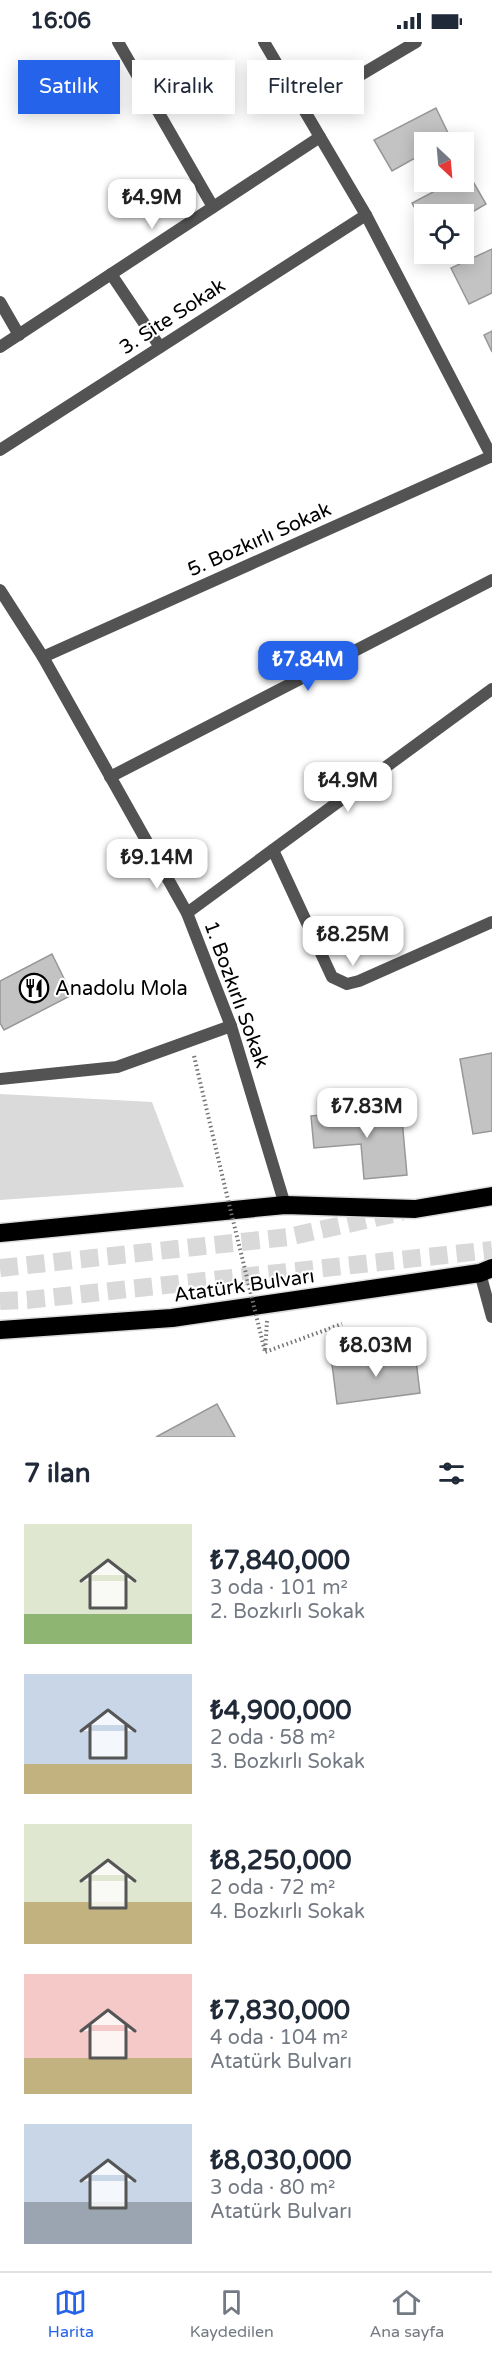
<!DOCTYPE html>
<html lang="tr">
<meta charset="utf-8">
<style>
:root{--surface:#fff;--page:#f2f2f3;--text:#1f2937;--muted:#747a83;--line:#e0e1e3;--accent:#2563eb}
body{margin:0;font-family:"Varela Round",sans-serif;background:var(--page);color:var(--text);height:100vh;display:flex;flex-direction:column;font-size:22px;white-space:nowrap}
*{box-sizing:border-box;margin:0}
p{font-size:20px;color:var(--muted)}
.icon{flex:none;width:33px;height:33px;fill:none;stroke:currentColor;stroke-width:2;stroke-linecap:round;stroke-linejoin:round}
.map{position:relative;height:1395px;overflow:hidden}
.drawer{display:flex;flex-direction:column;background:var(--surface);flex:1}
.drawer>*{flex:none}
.top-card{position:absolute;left:18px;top:18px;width:456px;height:54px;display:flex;gap:12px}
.needle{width:39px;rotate:154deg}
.controls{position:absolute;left:414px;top:90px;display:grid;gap:12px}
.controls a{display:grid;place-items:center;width:60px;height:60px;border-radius:0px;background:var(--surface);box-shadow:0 3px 15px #0003;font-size:30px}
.price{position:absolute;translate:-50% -51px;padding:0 14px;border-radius:12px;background:#fff;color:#222;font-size:20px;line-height:39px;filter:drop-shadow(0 2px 3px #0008)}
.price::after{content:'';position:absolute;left:50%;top:36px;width:18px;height:14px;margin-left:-9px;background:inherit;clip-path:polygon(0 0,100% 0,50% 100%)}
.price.on{background:var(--accent);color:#fff}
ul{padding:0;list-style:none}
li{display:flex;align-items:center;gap:18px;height:150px;padding:0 24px}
li span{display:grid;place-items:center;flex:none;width:168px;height:120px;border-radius:0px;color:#555}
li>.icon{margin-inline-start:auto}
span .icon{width:72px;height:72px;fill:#fffc;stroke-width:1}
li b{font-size:26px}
h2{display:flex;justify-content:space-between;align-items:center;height:72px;padding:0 24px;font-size:26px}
.chip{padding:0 21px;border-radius:0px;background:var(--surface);box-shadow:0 3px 15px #0003;font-size:21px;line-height:54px}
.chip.on{background:var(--accent);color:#fff}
.status{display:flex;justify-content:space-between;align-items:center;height:42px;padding:0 30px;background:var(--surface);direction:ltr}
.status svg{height:16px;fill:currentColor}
.dock{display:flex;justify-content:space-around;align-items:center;height:84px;border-top:2px solid var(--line);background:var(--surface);font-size:16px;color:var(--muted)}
.dock a{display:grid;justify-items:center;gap:3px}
.dock .on{color:var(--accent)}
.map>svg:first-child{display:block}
.green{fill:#dadada}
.building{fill:#c3c3c3;stroke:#979797;stroke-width:1.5}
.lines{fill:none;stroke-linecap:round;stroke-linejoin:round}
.highway-tunnel{stroke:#d9d9d9;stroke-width:18;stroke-dasharray:18 9;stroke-linecap:butt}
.highway-casing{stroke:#dbdbdb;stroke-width:21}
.path{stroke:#757575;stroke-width:4;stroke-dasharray:1.5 3;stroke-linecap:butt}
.street{stroke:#535353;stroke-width:12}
.highway{stroke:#000;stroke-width:18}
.path-bridge{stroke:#757575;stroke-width:4;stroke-dasharray:1.5 3;stroke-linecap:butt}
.labels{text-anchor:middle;stroke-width:4.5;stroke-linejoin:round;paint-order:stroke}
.street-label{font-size:20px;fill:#000;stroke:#fff}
.poi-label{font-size:20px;fill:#000;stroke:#fff;text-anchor:start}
</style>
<div class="status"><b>16:06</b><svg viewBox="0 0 49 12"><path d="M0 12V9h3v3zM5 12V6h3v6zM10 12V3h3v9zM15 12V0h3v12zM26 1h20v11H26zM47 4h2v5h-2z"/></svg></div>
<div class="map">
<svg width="492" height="1395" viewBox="0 0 492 1395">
<rect width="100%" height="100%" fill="#fff"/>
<!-- green -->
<polygon class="green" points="0,1052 152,1060 184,1145 0,1158"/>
<!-- building -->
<g class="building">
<polygon points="436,66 451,97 444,100 424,100 424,111 392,129 374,98"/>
<polygon points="468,131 486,162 464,175 464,172 424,172 424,183 412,161 452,140 464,140 464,133"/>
<polygon points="492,207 492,251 469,262 451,226"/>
<polygon points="492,289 492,310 484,293"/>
<polygon points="52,912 72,953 4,988 0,981 0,939"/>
<polygon points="492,1011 492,1089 473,1092 460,1017"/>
<polygon points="401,1066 407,1133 364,1137 361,1102 314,1106 311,1074"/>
<polygon points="415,1310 420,1351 337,1362 332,1322"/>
<polygon points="217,1362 235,1395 156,1395"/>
</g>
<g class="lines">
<!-- highway-tunnel -->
<g class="highway-tunnel">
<polyline points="0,1226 288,1195 402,1170"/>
<polyline points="0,1259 27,1258 492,1208"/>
</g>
<!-- highway casing -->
<g class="highway-casing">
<g id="highway">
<polyline points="0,1191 285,1163 415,1167 492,1154"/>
<polyline points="0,1288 172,1276 480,1231 492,1226"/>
</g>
</g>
<!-- path -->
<g class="path">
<polyline points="194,1014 224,1141"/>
<polyline points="267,1279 265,1310 342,1282"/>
</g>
<!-- street -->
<g class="street">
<polyline points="118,0 213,165"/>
<polyline points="264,0 366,173 492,415"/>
<polyline points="303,67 416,0"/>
<polyline points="111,232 160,305"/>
<polyline points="0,260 19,293"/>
<polyline points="0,305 320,95"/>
<polyline points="0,408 366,173"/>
<polyline points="0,548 43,615 187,871 231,984 285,1163"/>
<polyline points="43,615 492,414"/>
<polyline points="110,735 492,538"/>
<polyline points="273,808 332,935 347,942 359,939 492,880"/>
<polyline points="187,871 492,647"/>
<polyline points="0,1037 117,1025 231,984"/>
<polyline points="480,1231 492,1275"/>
</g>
<!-- highway -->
<use href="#highway" class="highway"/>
<!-- path-bridge -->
<polyline class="path-bridge" points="224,1141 265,1310"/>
</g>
<!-- icons -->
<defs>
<g id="restaurant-ring" transform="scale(1.5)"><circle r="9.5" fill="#fff" stroke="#000" stroke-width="1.5"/><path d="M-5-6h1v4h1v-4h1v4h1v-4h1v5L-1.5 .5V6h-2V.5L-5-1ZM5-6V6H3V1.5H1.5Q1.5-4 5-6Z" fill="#000"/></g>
</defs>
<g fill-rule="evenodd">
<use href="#restaurant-ring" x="34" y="946"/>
</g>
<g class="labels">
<!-- street labels -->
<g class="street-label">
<text transform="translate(172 274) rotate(-33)" y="7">3. Site Sokak</text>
<text transform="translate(259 497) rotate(-24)" y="7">5. Bozkırlı Sokak</text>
<text transform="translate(237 952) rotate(70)" y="7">1. Bozkırlı Sokak</text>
<text transform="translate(244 1243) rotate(-8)" y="7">Atatürk Bulvarı</text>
</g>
<!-- poi labels -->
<g class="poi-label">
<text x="55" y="953">Anadolu Mola</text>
</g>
</g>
</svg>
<div class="controls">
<a><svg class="needle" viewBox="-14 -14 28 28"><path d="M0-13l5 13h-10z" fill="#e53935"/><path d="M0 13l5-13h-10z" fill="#747a83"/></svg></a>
<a><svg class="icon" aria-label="locate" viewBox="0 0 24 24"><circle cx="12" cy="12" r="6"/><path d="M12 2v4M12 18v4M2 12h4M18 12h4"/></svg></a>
</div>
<b class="price" style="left:152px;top:188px">₺4.9M</b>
<b class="price on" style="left:308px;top:650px">₺7.84M</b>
<b class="price" style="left:348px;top:771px">₺4.9M</b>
<b class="price" style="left:157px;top:848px">₺9.14M</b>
<b class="price" style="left:353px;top:925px">₺8.25M</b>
<b class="price" style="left:367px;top:1097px">₺7.83M</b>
<b class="price" style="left:376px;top:1336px">₺8.03M</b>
<div class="top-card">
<a class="chip on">Satılık</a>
<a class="chip">Kiralık</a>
<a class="chip">Filtreler</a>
</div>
</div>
<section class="drawer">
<h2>7 ilan<svg class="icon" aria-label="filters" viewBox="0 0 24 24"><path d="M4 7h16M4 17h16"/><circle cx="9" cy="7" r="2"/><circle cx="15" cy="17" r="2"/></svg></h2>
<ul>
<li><span style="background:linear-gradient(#dfe7d0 75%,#8fb573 0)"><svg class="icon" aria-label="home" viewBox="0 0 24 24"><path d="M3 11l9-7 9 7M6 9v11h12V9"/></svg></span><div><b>₺7,840,000</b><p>3 oda · 101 m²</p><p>2. Bozkırlı Sokak</p></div></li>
<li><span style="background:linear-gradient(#c9d6e8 75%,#c2b280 0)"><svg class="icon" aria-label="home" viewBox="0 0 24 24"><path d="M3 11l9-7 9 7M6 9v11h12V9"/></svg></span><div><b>₺4,900,000</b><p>2 oda · 58 m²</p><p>3. Bozkırlı Sokak</p></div></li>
<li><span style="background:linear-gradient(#dfe7d0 65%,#c2b280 0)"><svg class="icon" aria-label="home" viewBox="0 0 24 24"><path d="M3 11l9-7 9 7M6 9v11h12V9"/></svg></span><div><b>₺8,250,000</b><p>2 oda · 72 m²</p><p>4. Bozkırlı Sokak</p></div></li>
<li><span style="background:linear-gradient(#f6c9c9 70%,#c2b280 0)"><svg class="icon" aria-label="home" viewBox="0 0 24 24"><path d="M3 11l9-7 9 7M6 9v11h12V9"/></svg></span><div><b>₺7,830,000</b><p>4 oda · 104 m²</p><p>Atatürk Bulvarı</p></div></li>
<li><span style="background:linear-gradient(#c9d6e8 65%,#9aa5b1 0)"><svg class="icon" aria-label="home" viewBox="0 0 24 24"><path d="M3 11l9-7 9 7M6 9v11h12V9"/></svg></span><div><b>₺8,030,000</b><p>3 oda · 80 m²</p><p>Atatürk Bulvarı</p></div></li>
</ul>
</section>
<nav class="dock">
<a class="on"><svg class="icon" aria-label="map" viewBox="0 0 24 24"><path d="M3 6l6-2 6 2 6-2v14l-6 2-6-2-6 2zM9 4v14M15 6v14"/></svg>Harita</a>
<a><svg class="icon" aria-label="saved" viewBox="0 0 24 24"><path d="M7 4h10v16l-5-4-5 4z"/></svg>Kaydedilen</a>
<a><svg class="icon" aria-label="home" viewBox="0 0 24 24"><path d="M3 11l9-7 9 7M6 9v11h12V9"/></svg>Ana sayfa</a>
</nav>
